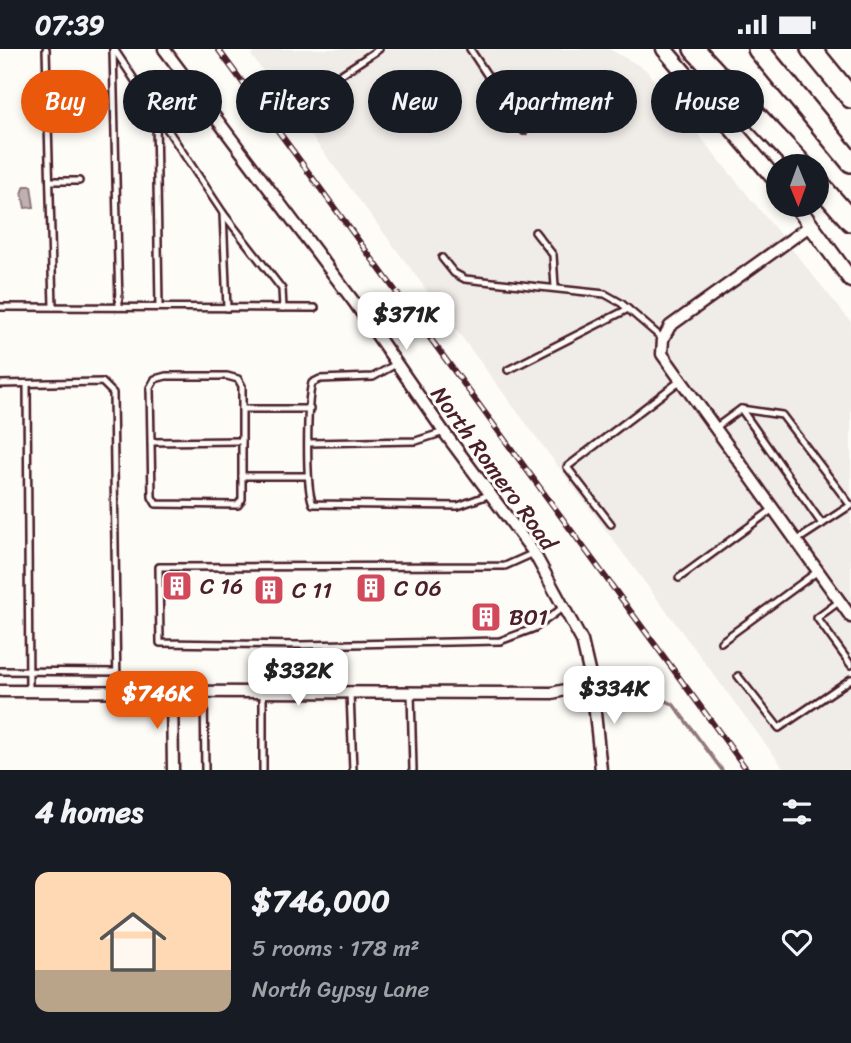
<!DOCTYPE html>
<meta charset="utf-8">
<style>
:root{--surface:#171b24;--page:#20242c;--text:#f1f3f6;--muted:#9ea1a6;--line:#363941;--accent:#ea580c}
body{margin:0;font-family:Sriracha,sans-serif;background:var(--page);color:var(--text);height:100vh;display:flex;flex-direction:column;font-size:26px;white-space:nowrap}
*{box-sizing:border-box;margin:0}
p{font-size:23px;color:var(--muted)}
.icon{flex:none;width:38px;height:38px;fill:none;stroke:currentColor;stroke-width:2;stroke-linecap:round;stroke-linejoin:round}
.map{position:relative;height:721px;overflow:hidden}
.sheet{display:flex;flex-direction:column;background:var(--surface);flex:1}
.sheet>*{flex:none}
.top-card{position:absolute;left:21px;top:21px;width:810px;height:63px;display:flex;gap:14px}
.needle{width:46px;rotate:179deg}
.fabs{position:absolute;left:766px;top:105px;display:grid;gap:14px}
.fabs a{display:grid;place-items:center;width:63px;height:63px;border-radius:50%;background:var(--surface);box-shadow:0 4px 10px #0003;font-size:35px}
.price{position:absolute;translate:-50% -60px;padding:0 16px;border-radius:14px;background:#fff;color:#222;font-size:23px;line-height:46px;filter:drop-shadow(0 2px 4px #0008)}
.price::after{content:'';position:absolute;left:50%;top:42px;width:21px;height:16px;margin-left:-10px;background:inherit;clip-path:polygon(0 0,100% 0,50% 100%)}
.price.on{background:var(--accent);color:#fff}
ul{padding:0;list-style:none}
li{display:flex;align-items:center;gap:21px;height:175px;padding:0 35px}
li+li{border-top:2px solid var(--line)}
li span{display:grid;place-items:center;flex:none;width:196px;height:140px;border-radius:14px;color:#555}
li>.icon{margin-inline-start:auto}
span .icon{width:84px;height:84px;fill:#fffc;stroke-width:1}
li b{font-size:30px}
h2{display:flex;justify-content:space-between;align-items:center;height:84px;padding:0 35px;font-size:30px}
.chip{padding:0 24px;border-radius:32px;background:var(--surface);box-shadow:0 4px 10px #0003;font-size:24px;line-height:63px}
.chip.on{background:var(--accent);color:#fff}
.status{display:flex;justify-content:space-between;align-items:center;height:49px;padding:0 35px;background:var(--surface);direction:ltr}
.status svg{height:19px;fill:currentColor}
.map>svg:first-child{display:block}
.built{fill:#f0ece8}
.water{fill:#c0b1b1;stroke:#91777b;stroke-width:2}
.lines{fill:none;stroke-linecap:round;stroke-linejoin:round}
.stream{stroke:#91777b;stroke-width:3.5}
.lane-casing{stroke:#4a1f2b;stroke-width:10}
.street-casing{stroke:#4a1f2b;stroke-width:15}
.secondary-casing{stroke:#4a1f2b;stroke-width:19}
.highway-casing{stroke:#4a1f2b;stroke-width:24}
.lane{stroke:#fdfcf7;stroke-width:5}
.street{stroke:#fdfcf7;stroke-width:10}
.secondary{stroke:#fdfcf7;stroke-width:14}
.highway{stroke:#fdfcf7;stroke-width:19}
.rail-casing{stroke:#4a1f2b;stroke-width:6}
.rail{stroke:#fdfcf7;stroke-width:3.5;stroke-dasharray:10;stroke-linecap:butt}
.labels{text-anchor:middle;stroke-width:6;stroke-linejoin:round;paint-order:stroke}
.street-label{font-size:23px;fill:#4a1f2b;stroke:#fdfcf7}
.poi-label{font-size:23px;fill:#4a1f2b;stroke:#fdfcf7;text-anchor:start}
</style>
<div class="status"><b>07:39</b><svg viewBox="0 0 49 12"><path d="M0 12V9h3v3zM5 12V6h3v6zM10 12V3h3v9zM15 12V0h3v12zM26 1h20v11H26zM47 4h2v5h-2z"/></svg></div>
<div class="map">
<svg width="851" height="721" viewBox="0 0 851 721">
<rect width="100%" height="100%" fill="#fdfcf7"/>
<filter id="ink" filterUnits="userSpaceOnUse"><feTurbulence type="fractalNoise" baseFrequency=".0143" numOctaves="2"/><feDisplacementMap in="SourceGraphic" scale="14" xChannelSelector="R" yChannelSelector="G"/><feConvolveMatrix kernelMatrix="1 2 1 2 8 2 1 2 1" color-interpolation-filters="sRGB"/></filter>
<g filter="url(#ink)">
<!-- built -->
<polygon class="built" points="259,0 609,0 645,20 851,273 851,721 785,721 251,6"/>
<!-- water -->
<polygon class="water" points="25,137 31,137 34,158 25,159 22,144"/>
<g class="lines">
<!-- stream -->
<polyline class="stream" points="617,650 659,649 673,655 722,721"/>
<!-- lane casing -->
<g class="lane-casing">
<g id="lane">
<polyline points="46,0 53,258"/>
<polyline points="113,0 119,258"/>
<polyline points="114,0 223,164 282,240 283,259"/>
<polyline points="470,0 524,82"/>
<polyline points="331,32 379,0"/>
<polyline points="156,68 159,258"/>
<polyline points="50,132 79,132"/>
<polyline points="223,164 227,259"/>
<polyline points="535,183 553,206 555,238"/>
<polyline points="442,209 454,224 465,230 605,245 621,254 663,290"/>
<polyline points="0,258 315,259"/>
<path d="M396,315L373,328L320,330L312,334C307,352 305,438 313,455L458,457L491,445"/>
<polyline points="508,321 628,260"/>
<polygon points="166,327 227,327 238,330 242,337 242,450 238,456 156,455 152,448 150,339 155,330"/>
<polyline points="0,335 102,333 113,344 117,643"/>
<polyline points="27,335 29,642"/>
<polyline points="242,360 310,360"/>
<polyline points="741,360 822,475"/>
<polyline points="715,379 741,360 782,366 851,457"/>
<polyline points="151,393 242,392"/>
<polyline points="309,394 416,392 444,383"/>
<polyline points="242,427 308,427"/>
<polyline points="611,475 567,418 681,331"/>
<polyline points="796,492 851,456"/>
<polyline points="534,504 505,517 159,518 160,594 302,596 500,592 535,579 565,557"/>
<polyline points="679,529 773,460"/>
<polyline points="840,552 817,569 851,616"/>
<polyline points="721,593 818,522"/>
<polyline points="0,622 116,623"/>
<polyline points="738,627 779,679 851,630"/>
<polyline points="204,643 205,721"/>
<polyline points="263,644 263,721"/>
<polyline points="350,644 353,721"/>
<polyline points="411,644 413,721"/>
</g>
</g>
<!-- street casing -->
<g class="street-casing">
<g id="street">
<polyline points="164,0 354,253 444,383 534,504 582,592 592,635 601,721"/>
<polyline points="811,176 670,277 663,290 662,305 851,568"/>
<polyline points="0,642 552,644 592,635"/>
<polyline points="172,643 173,721"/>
</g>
</g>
<!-- secondary casing -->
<g class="secondary-casing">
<g id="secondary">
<polyline points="664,0 779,135"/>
<polyline points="796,156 851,231"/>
</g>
</g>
<!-- highway casing -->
<g class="highway-casing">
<g id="highway">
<polyline points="694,0 803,117"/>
<polyline points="758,0 851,113"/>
<polyline points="811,0 851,49"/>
<polyline points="817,133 851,172"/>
</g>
</g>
<!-- lane -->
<use href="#lane" class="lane"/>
<!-- street -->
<use href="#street" class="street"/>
<!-- secondary -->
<use href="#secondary" class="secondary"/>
<!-- highway -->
<use href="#highway" class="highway"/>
<!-- rail casing -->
<g class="rail-casing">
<polyline id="rail" points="218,0 747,721"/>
</g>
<!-- rail -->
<use href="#rail" class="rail"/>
</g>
</g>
<!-- icons -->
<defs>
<g id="building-square" transform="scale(1.575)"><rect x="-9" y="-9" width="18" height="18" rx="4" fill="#d1495b" stroke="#fdfcf7"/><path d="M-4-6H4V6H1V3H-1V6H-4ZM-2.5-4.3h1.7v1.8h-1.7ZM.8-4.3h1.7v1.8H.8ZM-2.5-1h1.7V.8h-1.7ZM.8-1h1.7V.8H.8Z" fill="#fff"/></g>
</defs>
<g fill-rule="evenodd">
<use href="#building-square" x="177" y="537"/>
<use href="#building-square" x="371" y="539"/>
<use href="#building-square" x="269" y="541"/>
<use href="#building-square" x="486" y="568"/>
</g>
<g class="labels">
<!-- street labels -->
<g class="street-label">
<text transform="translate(494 419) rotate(54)" y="8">North Romero Road</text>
</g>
<!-- poi labels -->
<g class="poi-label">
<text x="200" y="545">C 16</text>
<text x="394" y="547">C 06</text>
<text x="292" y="549">C 11</text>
<text x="509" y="576">B01</text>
</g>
</g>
</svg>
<div class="fabs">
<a><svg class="needle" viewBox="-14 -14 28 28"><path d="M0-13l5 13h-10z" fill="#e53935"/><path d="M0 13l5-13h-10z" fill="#9ea1a6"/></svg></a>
</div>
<b class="price" style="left:406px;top:303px">$371K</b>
<b class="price" style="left:298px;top:659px">$332K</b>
<b class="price" style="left:614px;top:677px">$334K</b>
<b class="price on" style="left:157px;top:682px">$746K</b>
<div class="top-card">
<a class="chip on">Buy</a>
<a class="chip">Rent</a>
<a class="chip">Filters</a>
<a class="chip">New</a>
<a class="chip">Apartment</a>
<a class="chip">House</a>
</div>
</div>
<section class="sheet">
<h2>4 homes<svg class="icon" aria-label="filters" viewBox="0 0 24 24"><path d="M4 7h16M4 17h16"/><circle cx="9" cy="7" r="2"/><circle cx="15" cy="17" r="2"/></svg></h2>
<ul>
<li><span style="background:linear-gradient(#ffd9b3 70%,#b9a48a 0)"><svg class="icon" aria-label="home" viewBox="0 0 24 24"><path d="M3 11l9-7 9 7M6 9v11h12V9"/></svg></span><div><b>$746,000</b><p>5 rooms · 178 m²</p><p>North Gypsy Lane</p></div><svg class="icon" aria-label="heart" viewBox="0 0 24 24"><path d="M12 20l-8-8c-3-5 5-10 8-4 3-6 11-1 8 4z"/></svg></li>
</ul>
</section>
